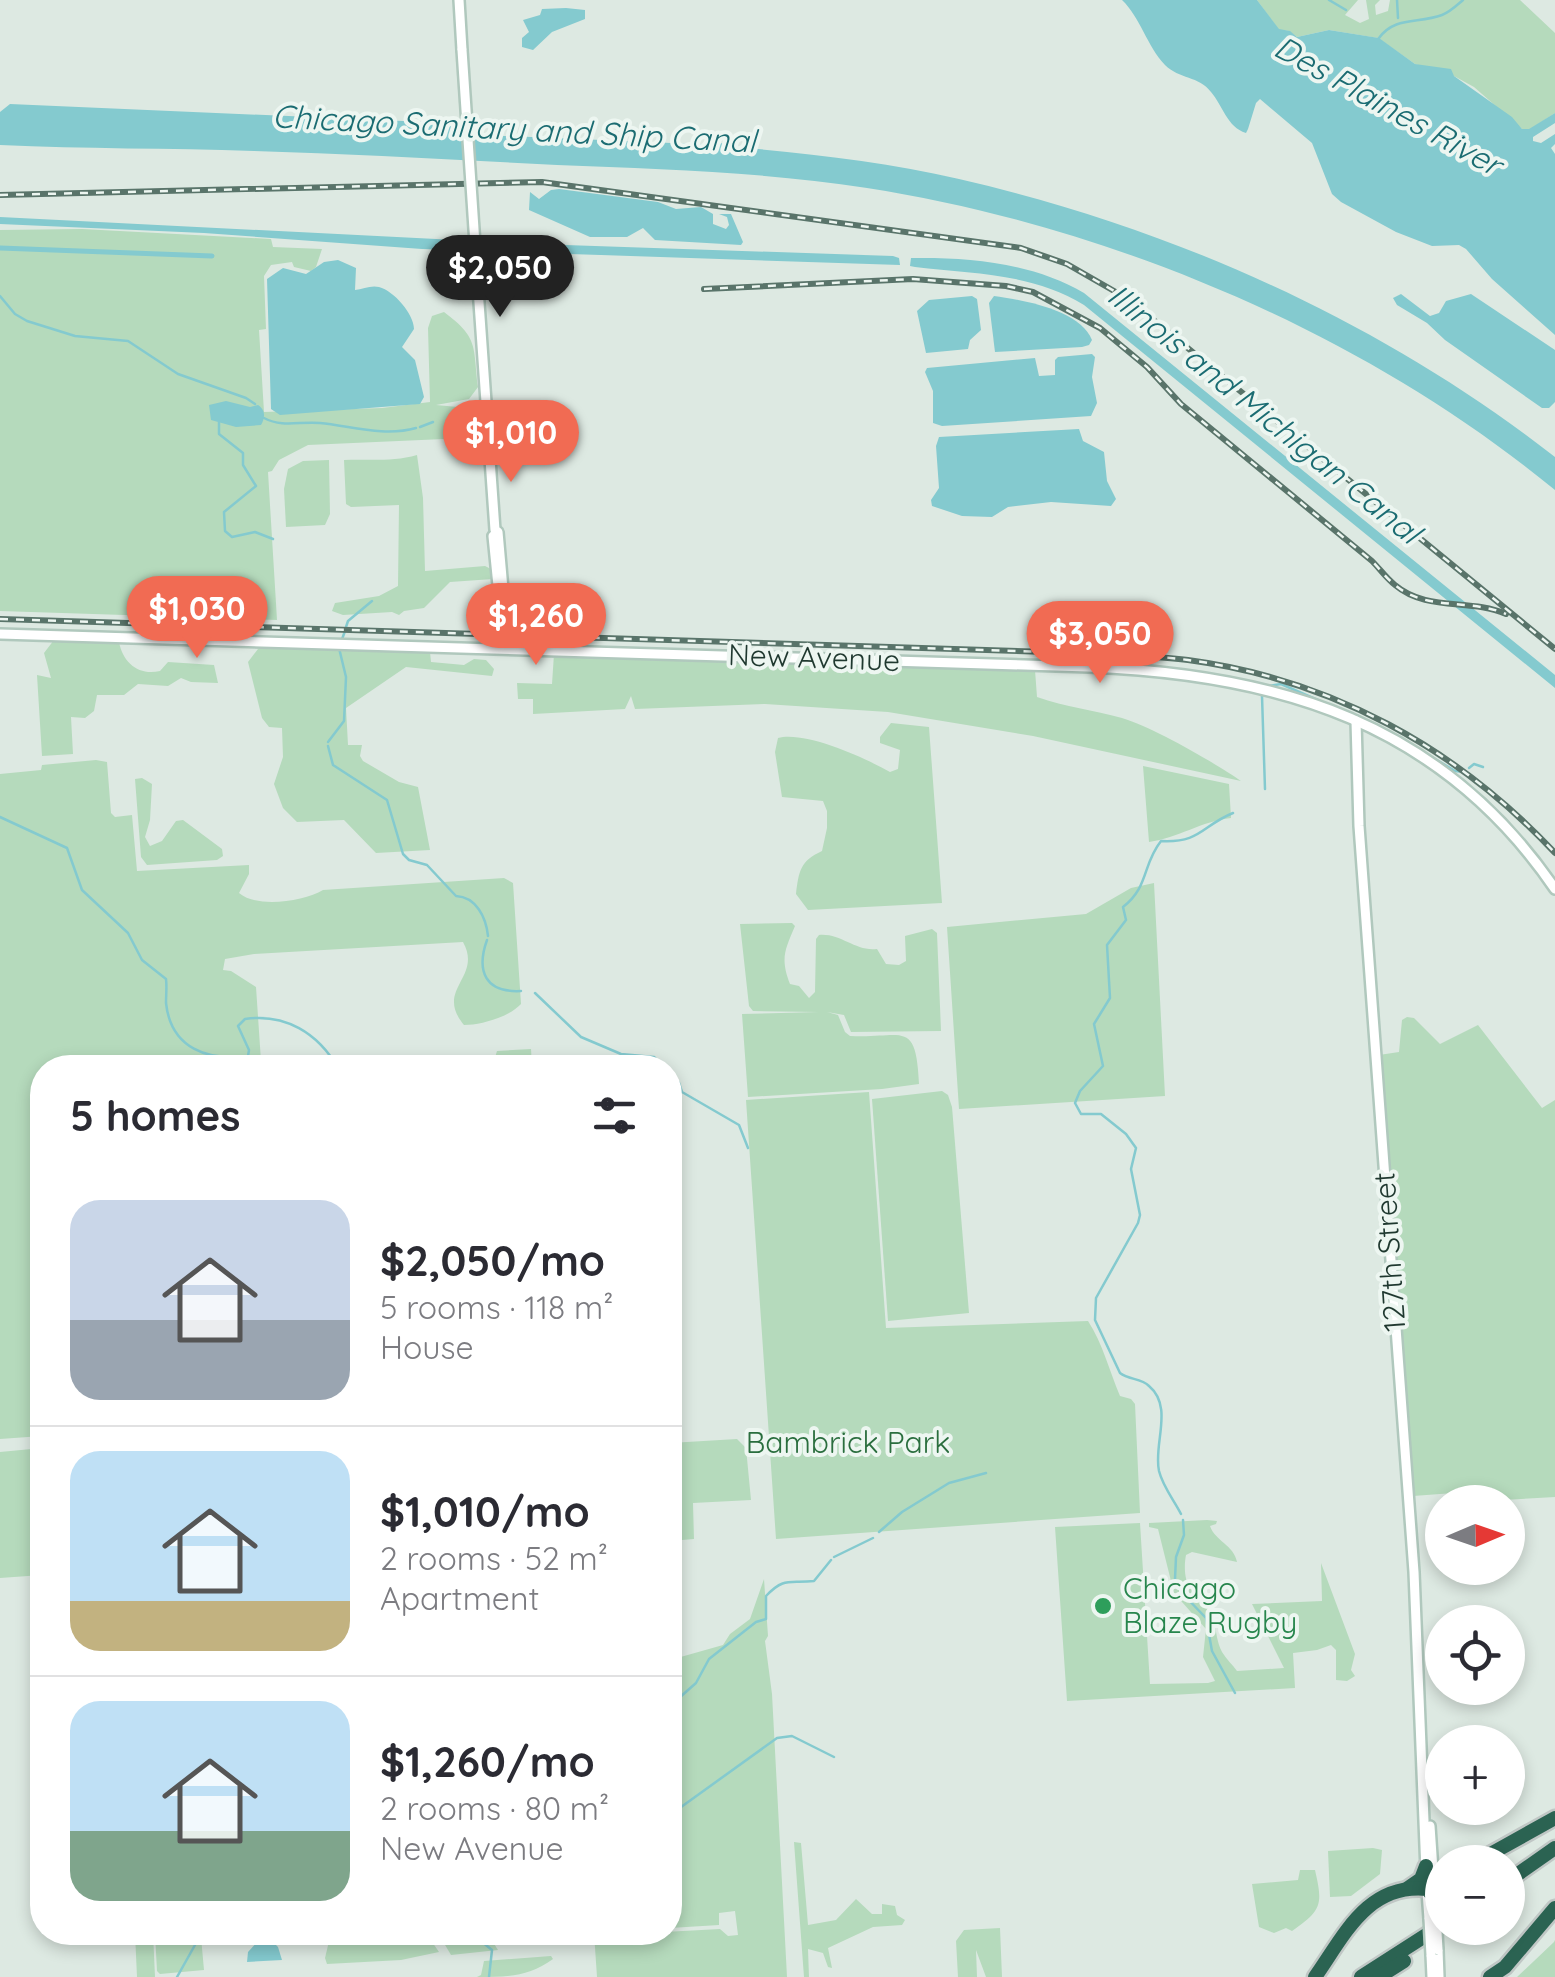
<!DOCTYPE html>
<meta charset="utf-8">
<style>
:root{--surface:#fff;--page:#f2f2f3;--text:#2b2b33;--muted:#7c7c81;--line:#e1e1e2;--accent:#f16b53}
body{margin:0;font-family:Quicksand,sans-serif;background:var(--page);color:var(--text);height:100vh;display:flex;flex-direction:column;font-size:38px;white-space:nowrap}
*{box-sizing:border-box;margin:0}
p{font-size:32px;color:var(--muted)}
.icon{flex:none;width:55px;height:55px;fill:none;stroke:currentColor;stroke-width:2;stroke-linecap:round;stroke-linejoin:round}
.map{position:relative;flex:1;overflow:hidden}
.sheet{position:absolute;left:30px;top:1055px;width:652px;height:890px;display:flex;flex-direction:column;background:var(--surface);border-radius:40px;box-shadow:0 5px 15px #0003}
.sheet>*{flex:none}
.needle{width:65px;rotate:88deg}
.tools{position:absolute;left:1425px;top:1485px;display:grid;gap:20px}
.tools a{display:grid;place-items:center;width:100px;height:100px;border-radius:50%;background:var(--surface);box-shadow:0 5px 15px #0003;font-size:50px}
.price{position:absolute;translate:-50% -85px;padding:0 22px;border-radius:35px;background:var(--accent);color:#fff;font-size:32px;line-height:65px;filter:drop-shadow(0 2px 5px #0008)}
.price::after{content:'';position:absolute;left:50%;top:60px;width:30px;height:22px;margin-left:-15px;background:inherit;clip-path:polygon(0 0,100% 0,50% 100%)}
.price.current{background:#222;color:#fff}
ul{padding:0;list-style:none}
li{display:flex;align-items:center;gap:30px;height:250px;padding:0 40px}
li+li{border-top:2px solid var(--line)}
li span{display:grid;place-items:center;flex:none;width:280px;height:200px;border-radius:30px;color:#555}
li>.icon{margin-inline-start:auto}
span .icon{width:120px;height:120px;fill:#fffc;stroke-width:1}
li b{font-size:42px}
h2{display:flex;justify-content:space-between;align-items:center;height:120px;padding:0 40px;font-size:42px}
.map>svg:first-child{display:block}
.green{fill:#b5dabc}
.water{fill:#84cacf}
.lines{fill:none;stroke-linecap:round;stroke-linejoin:round}
.stream{stroke:#84cacf;stroke-width:2.5}
.canal{stroke:#84cacf;stroke-width:5}
.secondary-casing{stroke:#b0c8bd;stroke-width:14}
.motorway-casing{stroke:#c0c7c5;stroke-width:19}
.secondary{stroke:#fff;stroke-width:9}
.motorway{stroke:#2b6352;stroke-width:14}
.rail-casing{stroke:#59746a;stroke-width:6}
.rail{stroke:#edf6f1;stroke-width:2.5;stroke-dasharray:8;stroke-linecap:butt}
.secondary-bridge-casing{stroke:#b0c8bd;stroke-width:14;stroke-linecap:butt}
.secondary-bridge{stroke:#fff;stroke-width:9}
.leisure-dot{fill:#2e9e5b;stroke:#edf6f1;stroke-width:4}
.labels{text-anchor:middle;stroke-width:8;stroke-linejoin:round;paint-order:stroke}
.street-label{font-size:30px;fill:#1f382f;stroke:#edf6f1}
.park-label{font-size:30px;fill:#2a6e3e;stroke:#edf6f1}
.leisure-label{font-size:30px;fill:#27864d;stroke:#edf6f1;text-anchor:start}
.water-label{font-size:32px;font-style:italic;fill:#1b6c72;stroke:#edf6f1}
</style>
<div class="map">
<svg width="1555" height="1977" viewBox="0 0 1555 1977">
<rect width="100%" height="100%" fill="#dde9e2"/>
<!-- green -->
<g class="green">
<polygon points="1257,0 1358,0 1345,15 1360,23 1369,19 1366,0 1380,0 1375,5 1376,15 1388,11 1390,0 1520,0 1555,33 1555,113 1529,130 1522,129 1474,87 1454,76 1415,64 1378,38 1329,30 1297,37 1289,31 1279,30"/>
<path d="M82,229L271,239L273,247L322,249L316,267L311,271L294,267L292,262L271,265L264,276L266,329L259,330L264,412L382,408L430,402L428,328L432,316L444,312C479,338 473,346 478,387L469,399L436,405L469,408L478,420L481,439L460,444L444,439L308,445L279,460L272,471L268,472L277,620L0,611V230Z"/>
<path d="M417,455L423,498L425,571L485,566L491,569L493,579L450,582L424,608L404,611L399,615L392,612L343,615L332,611L335,603L379,596L398,586L399,505L351,507L346,504L344,460C369,459 393,462 417,455Z"/>
<polygon points="329,460 330,514 325,525 286,527 284,489 288,469 303,461"/>
<path d="M54,640L119,642C123,663 139,676 160,671L168,662L214,665L218,683L191,682L181,678L168,686L138,684L124,695H97L94,711L85,718L71,717L73,754L42,756L37,675L51,678L44,653Z"/>
<polygon points="261,645 430,652 431,662 464,665 474,659 486,660 494,669 492,676 406,667 346,708 348,745 362,745 360,756 363,761 399,782 418,787 430,850 376,853 344,820 297,822 283,808 274,784 283,757 282,728 269,727 262,718 248,662"/>
<path d="M554,654L1035,670L1037,697C1066,707 1093,710 1122,718C1153,727 1215,763 1241,781L1033,736L888,712L765,704L635,709L631,696L625,709L533,714V699H518L517,683L552,684Z"/>
<path d="M891,723L929,727L942,903L808,910L796,894C799,871 800,861 822,851L827,828V811L823,801L782,797L775,752L778,738C806,731 865,758 890,772L898,769L900,750L880,743V737Z"/>
<path d="M96,760L107,762L111,813L115,817L132,815L137,871L249,865V874L239,893C258,909 304,901 323,890L504,878L513,883L521,1004C509,1017 481,1025 464,1025C434,989 483,978 463,942L254,954L225,959L223,970L231,971L256,987L261,1061L328,1058L353,1067L42,1068V1436L0,1439V774L41,770L42,765Z"/>
<path d="M1143,766L1229,784L1231,818C1202,821 1178,838 1149,842Z"/>
<polygon points="142,778 152,784 150,820 145,837 150,846 162,841 176,821 183,820 222,849 223,856 217,860 147,865 141,857 135,779"/>
<polygon points="1154,883 1165,1096 959,1109 947,927 1086,914 1131,888"/>
<path d="M792,923L795,926C785,950 780,958 790,984L799,986L809,998L815,992L816,939L819,935C841,933 856,952 877,949L886,964L899,965L906,961L905,936L932,929L937,933L941,1031L851,1032L844,1015L827,1012L838,1015L845,1032L850,1036C903,1039 916,1018 919,1084L882,1089L748,1097L742,1014L819,1012L753,1011L749,1006L740,924Z"/>
<polygon points="1407,1017 1414,1018 1440,1044 1478,1025 1542,1108 1555,1100 1555,1497 1503,1500 1500,1492 1494,1490 1413,1496 1379,1055 1399,1052 1402,1020"/>
<polygon points="531,1049 532,1067 492,1067 497,1051"/>
<polygon points="942,1091 948,1095 952,1107 969,1313 888,1321 872,1099"/>
<path d="M869,1092L886,1328L1088,1321C1103,1344 1109,1370 1120,1396L1131,1399L1135,1404L1140,1513L776,1539L746,1100Z"/>
<polygon points="737,1439 746,1448 751,1500 693,1503 694,1539 670,1541 670,1443"/>
<polygon points="42,1448 42,1575 0,1578 0,1452"/>
<path d="M1207,1520L1217,1521L1216,1524L1210,1526C1215,1541 1234,1545 1237,1562L1192,1552L1186,1555C1184,1565 1184,1581 1191,1589L1205,1590C1218,1610 1212,1632 1222,1652C1226,1659 1233,1665 1237,1671L1284,1668L1252,1604L1322,1601L1321,1563L1355,1654L1351,1670L1355,1676L1347,1681L1336,1680V1650L1331,1645L1317,1650L1293,1653L1295,1688L1067,1701L1055,1527L1140,1523L1150,1684L1208,1683L1215,1681L1203,1657L1206,1629L1174,1593L1158,1529L1149,1527V1523Z"/>
<polygon points="764,1579 768,1636 765,1641 772,1694 787,1977 597,1977 594,1933 609,1935 720,1929 728,1936 738,1935 735,1911 719,1913 719,1925 670,1928 670,1660 723,1645 730,1634 750,1619"/>
<polygon points="794,1842 801,1843 808,1925 836,1920 856,1899 872,1914 882,1914 882,1904 895,1906 897,1915 905,1920 902,1925 873,1927 828,1948 832,1968 828,1967 823,1953 808,1949 809,1977 804,1977"/>
<polygon points="1373,1848 1382,1850 1380,1874 1351,1896 1330,1897 1328,1851"/>
<path d="M1300,1870H1315C1323,1905 1322,1910 1292,1931L1286,1928L1274,1933L1259,1927L1252,1884L1298,1880Z"/>
<polygon points="1000,1928 1002,1977 986,1977 976,1950 977,1977 958,1977 956,1941 964,1930"/>
<polygon points="135,1933 153,1933 155,1977 137,1977"/>
<polygon points="155,1933 155,1932 242,1933 220,1943 201,1937 204,1970 160,1974 157,1971"/>
<polygon points="331,1933 426,1933 439,1952 401,1960 327,1964 325,1958"/>
<polygon points="438,1933 487,1933 498,1950 451,1955"/>
<polygon points="1555,1940 1555,1977 1517,1977 1554,1942"/>
<path d="M551,1956L553,1959C529,1977 506,1977 477,1977L481,1975L484,1961Z"/>
</g>
<!-- water -->
<g class="water">
<path d="M1122,0H1257L1279,29L1290,31L1297,37L1329,30L1379,38L1415,64L1451,69L1454,76L1512,117L1522,129H1529L1555,113V123L1533,137V141L1541,143L1555,134V144L1551,148L1555,154V335L1492,279L1466,249L1459,245L1432,246L1396,232L1341,202L1332,194L1312,143L1260,99L1256,103L1248,129L1246,133C1227,127 1223,106 1211,92C1199,76 1179,79 1165,65C1147,46 1140,17 1122,0Z"/>
<polygon points="566,8 585,10 585,19 552,32 533,50 522,47 522,38 529,32 523,20 540,15 542,9"/>
<path d="M10,104L449,123L458,134L718,145L722,143L725,146C804,153 883,161 959,179C1173,228 1381,321 1555,457V490C1361,331 1109,226 867,188C764,172 661,169 557,165C456,160 355,154 254,151C169,148 85,149 0,145V112Z"/>
<polygon points="559,189 658,202 676,209 701,207 713,214 713,224 726,229 729,225 727,217 719,214 731,214 743,242 741,245 655,240 643,228 627,237 590,237 529,210 530,192 539,199 551,190"/>
<polygon points="0,217 536,244 893,256 899,258 900,265 422,249 204,233 0,224"/>
<path d="M911,258C969,257 1033,263 1084,293L1555,675V688L1084,305C1032,273 974,274 915,267L910,266Z"/>
<path d="M338,260L356,268L355,290C363,289 371,285 379,287C394,291 414,314 414,329L402,347L415,360L424,397L420,404L280,415L271,409L267,279L283,268L306,274L324,262Z"/>
<polygon points="1401,294 1430,316 1439,313 1446,301 1471,294 1555,350 1555,402 1549,408 1542,408 1445,340 1427,323 1397,305 1393,298"/>
<polygon points="972,296 977,299 981,330 970,340 968,349 926,353 917,311 929,300"/>
<path d="M994,296C1024,300 1080,310 1092,340L1089,345L1082,347L995,352L989,303Z"/>
<polygon points="1092,354 1095,357 1092,377 1097,403 1091,416 942,426 933,423 933,391 925,372 927,368 1035,358 1039,376 1055,375 1055,360 1058,357"/>
<path d="M226,401L250,407L258,405C266,410 265,418 261,425L236,427L211,420L209,405Z"/>
<polygon points="1079,429 1083,441 1104,452 1107,481 1116,499 1111,506 1051,502 1008,507 992,517 962,516 932,506 931,500 939,488 936,446 939,437"/>
<polygon points="260,1939 270,1939 278,1947 282,1960 247,1962 248,1952"/>
</g>
<g class="lines">
<!-- stream -->
<g class="stream">
<polyline points="1329,0 1346,10"/>
<polyline points="1397,0 1398,18"/>
<path d="M1379,38C1395,16 1418,24 1442,15C1450,12 1456,6 1463,0"/>
<polyline points="0,296 15,314 27,321 75,336 128,341 178,374 246,398 255,404"/>
<path d="M264,418C283,428 300,421 320,423C351,426 384,437 416,428"/>
<polyline points="219,422 219,434 243,453 243,465 256,486 224,512 225,531 232,537 255,532 273,539"/>
<polyline points="420,427 433,422"/>
<polyline points="346,627 348,621 372,601"/>
<polyline points="341,642 345,631"/>
<polyline points="1268,686 1281,684 1345,712"/>
<polyline points="1262,696 1265,789"/>
<polyline points="328,742 344,721 346,677 339,648"/>
<polyline points="1412,745 1455,771 1464,772"/>
<path d="M328,746L333,765L387,800L403,854L409,860L427,865L456,896C476,897 486,917 488,936"/>
<polyline points="1469,768 1474,764 1483,767"/>
<path d="M0,817L67,848L82,890L128,933L142,960L166,979C167,987 166,995 166,1003C171,1049 208,1061 248,1056L249,1050L238,1026L245,1019C285,1013 318,1033 338,1068"/>
<path d="M487,940C476,971 485,993 521,991"/>
<polyline points="535,993 581,1037 621,1054 654,1057 665,1068"/>
<polyline points="670,1074 679,1083 682,1092 739,1125 748,1148"/>
<path d="M1181,1514C1174,1500 1163,1487 1159,1471C1153,1444 1174,1407 1149,1386C1141,1378 1129,1380 1120,1373L1095,1320L1096,1298L1138,1223L1140,1215L1131,1169L1136,1148L1126,1134L1101,1114H1081L1075,1103L1080,1091L1103,1066L1094,1024L1110,998L1107,945L1126,920L1123,907C1149,887 1142,865 1161,841C1201,843 1201,826 1233,813"/>
<polyline points="1183,1520 1184,1535 1176,1557 1175,1579 1181,1592 1206,1618 1212,1651 1235,1693"/>
<polyline points="879,1532 902,1512 949,1483 986,1473"/>
<polyline points="834,1557 873,1538"/>
<path d="M670,1706L696,1683L709,1659L756,1622L766,1619V1596C785,1576 790,1584 814,1581L831,1560"/>
<polyline points="670,1815 777,1738 792,1736 834,1757"/>
<polyline points="470,1932 492,1950 489,1977"/>
<polyline points="177,1977 195,1945 197,1932"/>
</g>
<!-- canal -->
<polyline class="canal" points="0,248 212,256"/>
<!-- secondary casing -->
<g class="secondary-casing">
<g id="secondary">
<polyline points="459,0 462,50"/>
<polyline points="477,274 495,530 498,532 507,635 505,648"/>
<polyline points="493,536 504,645"/>
<path d="M0,634L1088,667C1279,674 1442,723 1555,889"/>
<polyline points="1356,721 1359,826 1414,1572 1426,1871"/>
<polyline points="1430,1826 1436,1914"/>
<polyline points="1427,1891 1429,1919"/>
<polyline points="1438,1950 1439,1977"/>
<polyline points="1431,1955 1432,1977"/>
</g>
</g>
<!-- motorway casing -->
<g class="motorway-casing">
<g id="motorway">
<polyline points="1476,1862 1555,1818"/>
<polyline points="1508,1881 1555,1848"/>
<polyline points="1408,1888 1421,1879 1426,1866"/>
<path d="M1315,1977C1344,1936 1367,1883 1427,1889L1435,1898"/>
<polyline points="1361,1977 1442,1925"/>
<polyline points="1379,1977 1404,1961"/>
<polyline points="1490,1977 1505,1967 1555,1908"/>
</g>
</g>
<!-- secondary -->
<use href="#secondary" class="secondary"/>
<!-- motorway -->
<use href="#motorway" class="motorway"/>
<!-- rail casing -->
<g class="rail-casing">
<g id="rail">
<polyline points="0,195 542,182 1021,248 1067,264 1128,299 1555,649"/>
<path d="M704,289L913,279L1006,286L1033,292L1100,328L1147,367L1181,404L1372,561C1380,569 1386,578 1395,585C1427,612 1470,598 1506,614"/>
<path d="M0,619L1080,653C1116,655 1152,655 1188,660C1331,679 1457,748 1555,853"/>
</g>
</g>
<!-- rail -->
<use href="#rail" class="rail"/>
<!-- secondary-bridge casing -->
<g class="secondary-bridge-casing">
<g id="secondary-bridge">
<polyline points="462,50 477,274"/>
<polyline points="1436,1914 1438,1950"/>
<polyline points="1429,1919 1431,1955"/>
</g>
</g>
<!-- secondary-bridge -->
<use href="#secondary-bridge" class="secondary-bridge"/>
</g>
<!-- markers -->
<circle class="leisure-dot" cx="1103" cy="1606" r="10"/>
<g class="labels">
<!-- street labels -->
<g class="street-label">
<text transform="translate(814 658) rotate(2)" y="10">New Avenue</text>
<text transform="translate(1390 1252) rotate(-94)" y="10">127th Street</text>
</g>
<!-- park labels -->
<g class="park-label">
<text x="848" y="1453">Bambrick Park</text>
</g>
<!-- leisure labels -->
<g class="leisure-label">
<text x="1123" y="1599">Chicago<tspan x="1123" dy="34">Blaze Rugby</tspan></text>
</g>
<!-- water labels -->
<g class="water-label">
<text transform="translate(1388 106) rotate(29)" y="11">Des Plaines River</text>
<text transform="translate(514 129) rotate(3)" y="11">Chicago Sanitary and Ship Canal</text>
<text transform="translate(1264 414) rotate(39)" y="11">Illinois and Michigan Canal</text>
</g>
</g>
</svg>
<div class="tools">
<a><svg class="needle" viewBox="-14 -14 28 28"><path d="M0-13l5 13h-10z" fill="#e53935"/><path d="M0 13l5-13h-10z" fill="#7c7c81"/></svg></a>
<a><svg class="icon" aria-label="locate" viewBox="0 0 24 24"><circle cx="12" cy="12" r="6"/><path d="M12 2v4M12 18v4M2 12h4M18 12h4"/></svg></a>
<a>+</a>
<a>−</a>
</div>
<b class="price current" style="left:500px;top:320px">$2,050</b>
<b class="price" style="left:511px;top:485px">$1,010</b>
<b class="price" style="left:197px;top:661px">$1,030</b>
<b class="price" style="left:536px;top:668px">$1,260</b>
<b class="price" style="left:1100px;top:686px">$3,050</b>
<section class="sheet">
<h2>5 homes<svg class="icon" aria-label="filters" viewBox="0 0 24 24"><path d="M4 7h16M4 17h16"/><circle cx="9" cy="7" r="2"/><circle cx="15" cy="17" r="2"/></svg></h2>
<ul>
<li><span style="background:linear-gradient(#c9d6e8 60%,#9aa5b1 0)"><svg class="icon" aria-label="home" viewBox="0 0 24 24"><path d="M3 11l9-7 9 7M6 9v11h12V9"/></svg></span><div><b>$2,050/mo</b><p>5 rooms · 118 m²</p><p>House</p></div></li>
<li><span style="background:linear-gradient(#bfe0f5 75%,#c2b280 0)"><svg class="icon" aria-label="home" viewBox="0 0 24 24"><path d="M3 11l9-7 9 7M6 9v11h12V9"/></svg></span><div><b>$1,010/mo</b><p>2 rooms · 52 m²</p><p>Apartment</p></div></li>
<li><span style="background:linear-gradient(#bfe0f5 65%,#7fa58c 0)"><svg class="icon" aria-label="home" viewBox="0 0 24 24"><path d="M3 11l9-7 9 7M6 9v11h12V9"/></svg></span><div><b>$1,260/mo</b><p>2 rooms · 80 m²</p><p>New Avenue</p></div></li>
</ul>
</section>
</div>
